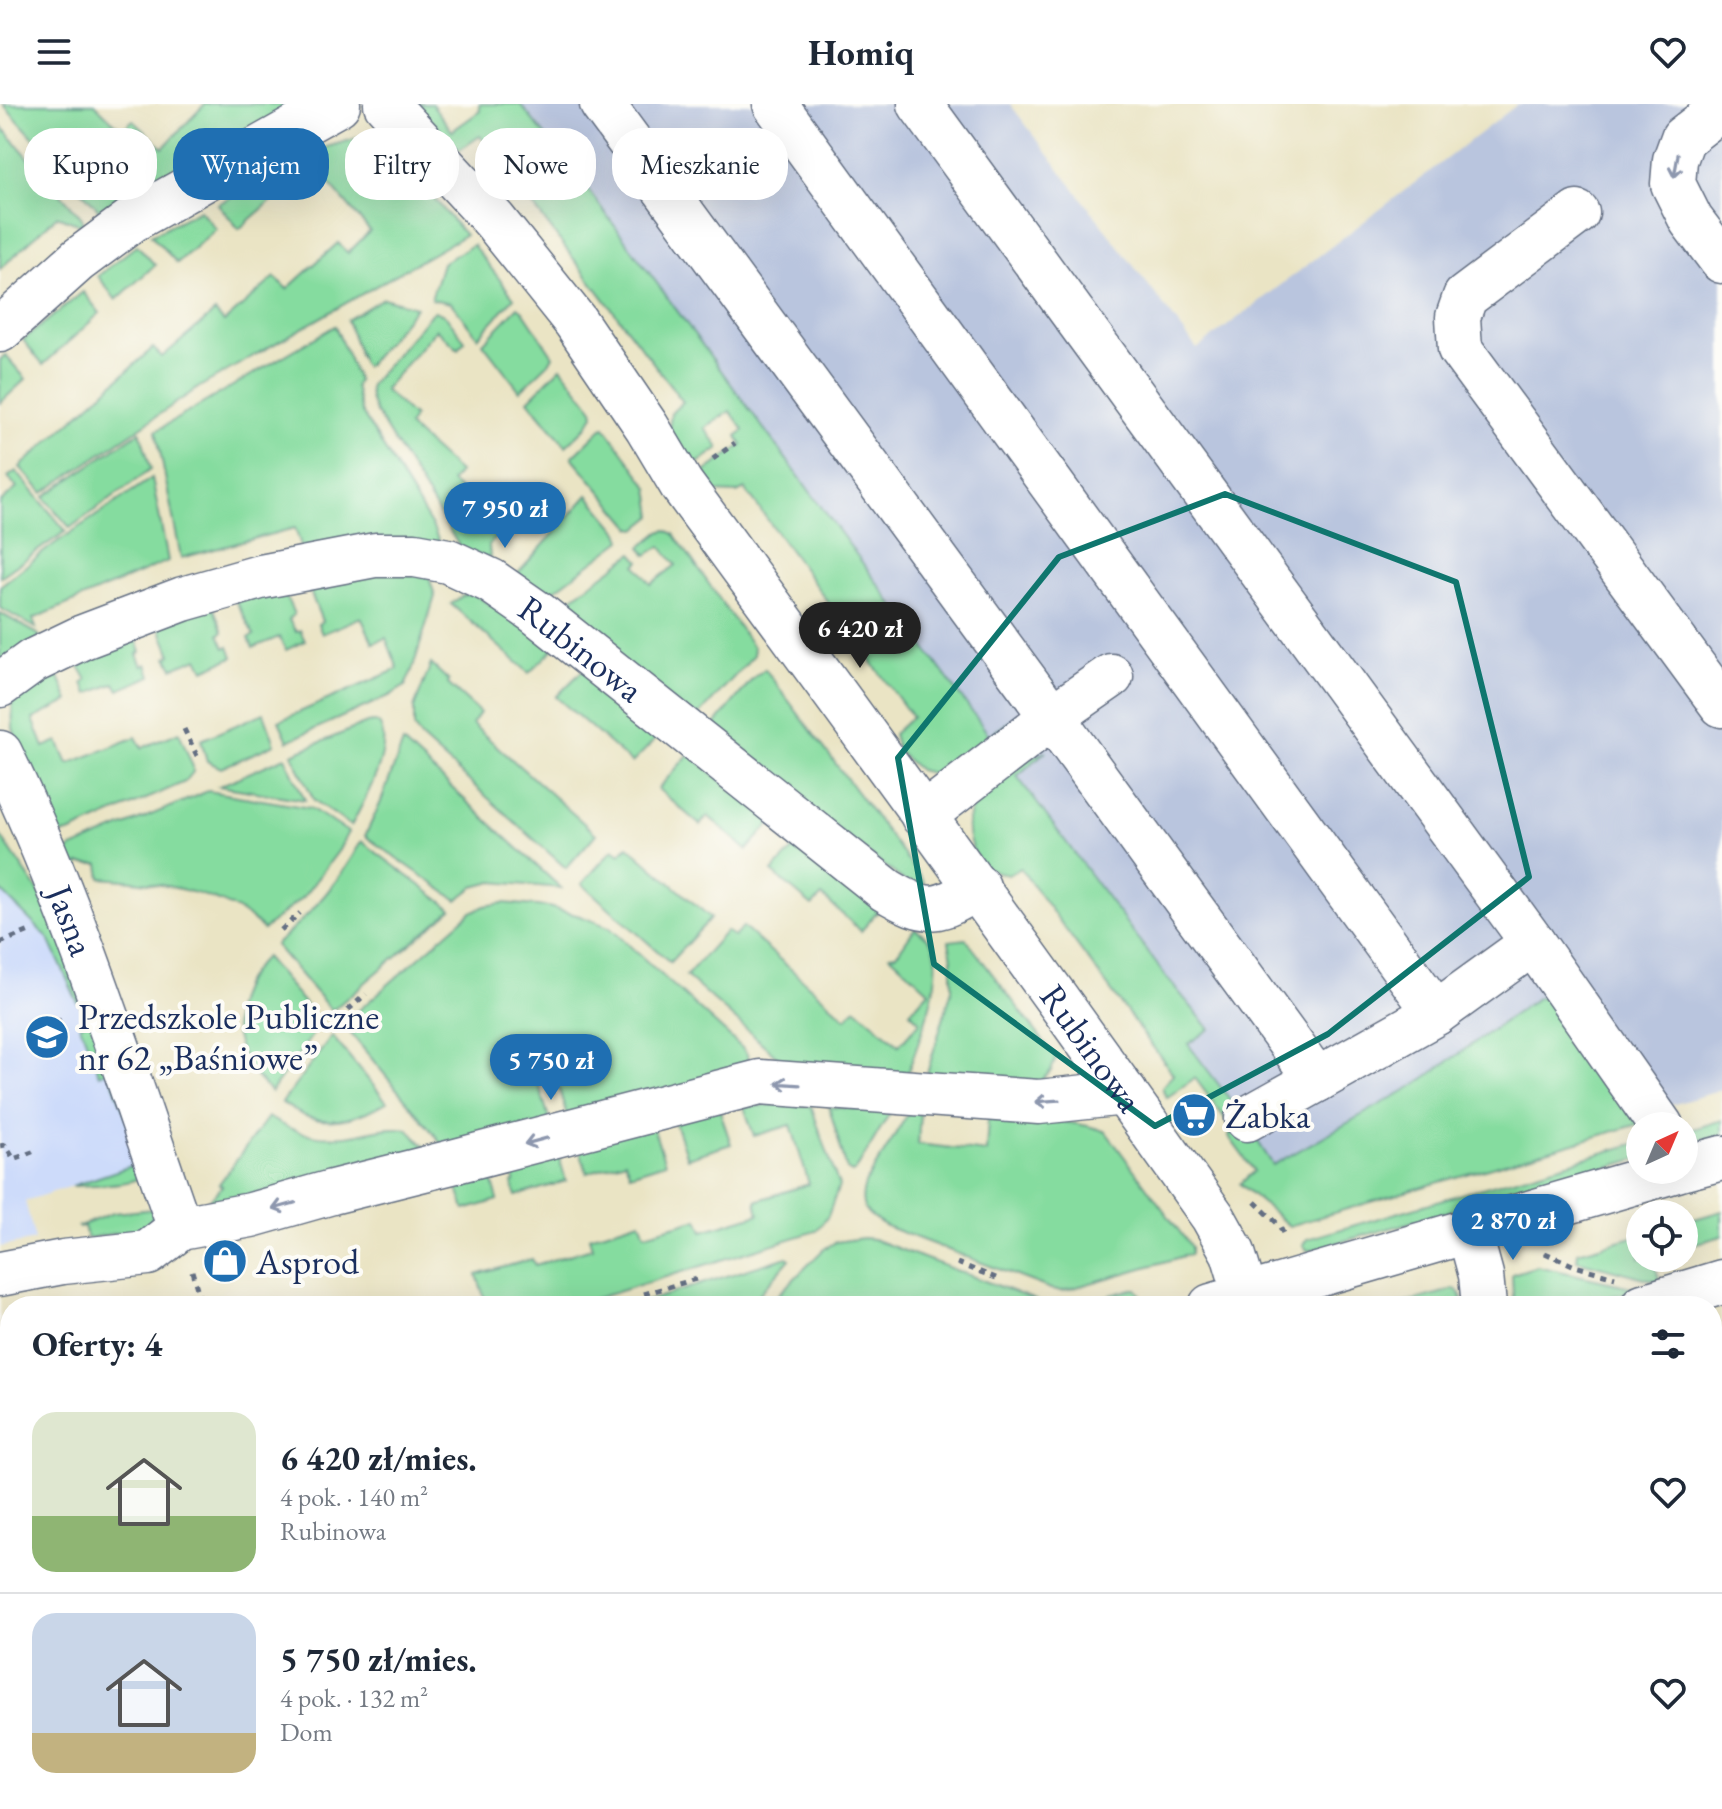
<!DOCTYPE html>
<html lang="pl">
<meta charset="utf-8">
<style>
:root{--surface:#fff;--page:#f2f2f3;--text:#1f2937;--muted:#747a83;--line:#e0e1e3;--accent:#1f6fb2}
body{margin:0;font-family:"EB Garamond",serif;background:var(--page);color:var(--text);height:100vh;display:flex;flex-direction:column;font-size:30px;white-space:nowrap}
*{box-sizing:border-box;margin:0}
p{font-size:26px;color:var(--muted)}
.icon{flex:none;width:44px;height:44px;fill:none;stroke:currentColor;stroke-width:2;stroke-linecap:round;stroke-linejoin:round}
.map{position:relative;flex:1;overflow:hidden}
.details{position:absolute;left:0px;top:1192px;width:1722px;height:514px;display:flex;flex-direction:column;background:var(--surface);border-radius:32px 32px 0 0;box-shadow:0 8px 32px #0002}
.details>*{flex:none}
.hud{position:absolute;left:24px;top:24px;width:800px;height:72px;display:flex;gap:16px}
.needle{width:52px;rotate:44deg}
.tools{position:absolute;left:1626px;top:1008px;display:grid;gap:16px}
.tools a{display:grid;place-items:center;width:72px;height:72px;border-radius:50%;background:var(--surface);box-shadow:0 8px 32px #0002;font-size:40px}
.price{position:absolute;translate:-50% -68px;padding:0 18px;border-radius:28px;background:var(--accent);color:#fff;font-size:26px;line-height:52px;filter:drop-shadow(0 2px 4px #0008)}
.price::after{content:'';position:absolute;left:50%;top:48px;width:24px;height:18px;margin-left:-12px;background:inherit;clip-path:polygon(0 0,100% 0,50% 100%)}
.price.current{background:#222;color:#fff}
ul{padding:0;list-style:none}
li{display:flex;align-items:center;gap:24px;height:200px;padding:0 32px}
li+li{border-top:2px solid var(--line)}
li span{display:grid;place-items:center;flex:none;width:224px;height:160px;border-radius:24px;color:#555}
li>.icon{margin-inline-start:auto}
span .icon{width:96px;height:96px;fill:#fffc;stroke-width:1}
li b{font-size:34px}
h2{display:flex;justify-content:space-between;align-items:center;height:96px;padding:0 32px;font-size:34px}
.tag{padding:0 28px;border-radius:32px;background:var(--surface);box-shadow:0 8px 32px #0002;font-size:28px;line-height:72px}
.tag.current{background:var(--accent);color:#fff}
header{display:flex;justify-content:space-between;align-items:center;height:104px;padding:0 32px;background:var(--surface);font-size:36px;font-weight:700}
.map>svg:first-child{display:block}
.built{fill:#cddbfa}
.industrial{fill:#b9c5de}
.green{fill:#85dc9f;stroke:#50867e;stroke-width:2}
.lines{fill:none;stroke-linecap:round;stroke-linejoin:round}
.minor-casing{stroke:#636e82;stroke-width:47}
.path{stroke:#636e82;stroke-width:5;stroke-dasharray:6 6;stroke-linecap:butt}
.minor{stroke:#fff;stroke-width:44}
.oneway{stroke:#8d97ae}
.marked{fill:none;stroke:#0f766e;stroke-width:6;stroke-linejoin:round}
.labels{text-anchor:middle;stroke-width:8;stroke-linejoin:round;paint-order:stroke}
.street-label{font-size:36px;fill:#1b2f5e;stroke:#fdfcf7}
.poi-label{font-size:36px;fill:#1b2f5e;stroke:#fdfcf7;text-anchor:start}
</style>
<header><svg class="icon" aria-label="menu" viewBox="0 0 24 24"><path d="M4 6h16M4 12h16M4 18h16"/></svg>Homiq<svg class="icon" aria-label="heart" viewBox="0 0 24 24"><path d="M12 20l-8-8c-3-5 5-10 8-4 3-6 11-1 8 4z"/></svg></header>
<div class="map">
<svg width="1722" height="1705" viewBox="0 0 1722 1705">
<rect width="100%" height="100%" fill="#fdfcf7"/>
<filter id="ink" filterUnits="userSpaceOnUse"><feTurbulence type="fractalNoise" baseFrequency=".0125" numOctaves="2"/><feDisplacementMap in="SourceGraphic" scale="16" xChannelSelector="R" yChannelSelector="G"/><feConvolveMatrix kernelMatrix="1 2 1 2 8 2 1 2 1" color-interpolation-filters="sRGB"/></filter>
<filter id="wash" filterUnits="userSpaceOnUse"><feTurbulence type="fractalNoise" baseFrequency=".006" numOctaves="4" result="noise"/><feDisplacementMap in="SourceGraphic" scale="32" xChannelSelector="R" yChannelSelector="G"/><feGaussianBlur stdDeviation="1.8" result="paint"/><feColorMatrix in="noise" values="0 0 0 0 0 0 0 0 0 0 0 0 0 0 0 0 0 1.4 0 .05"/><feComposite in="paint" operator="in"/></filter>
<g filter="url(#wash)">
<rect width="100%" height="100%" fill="#eae4c4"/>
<!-- built -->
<polygon class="built" points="0,786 49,835 109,967 143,1059 25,1097 35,1136 0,1143"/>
<!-- industrial -->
<polygon class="industrial" points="512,0 1010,0 1197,245 1518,0 1722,0 1722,986 1316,1106 1282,1078"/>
<!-- green -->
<g class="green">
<polygon points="3,0 95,0 122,26 133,16 163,44 205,0 306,0 108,116"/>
<polygon points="413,0 432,0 452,27 480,7 479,0 520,0 581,76 989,631 1019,611 958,666 935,670 919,666 898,648 893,630 912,613 745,385 737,389 712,388 699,372 742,341 737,332 744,326 730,307 705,324 719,344 692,363 669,327 671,309 683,298 480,32 461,45 452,44"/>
<polygon points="0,21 82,114 83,122 57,112 0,165"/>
<path d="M361,33C399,47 438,100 465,131L201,282L43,389L20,363L153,244L162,253L215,208L224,218L275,173L287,185L338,139L348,149L370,127L323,72L302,89L293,79L290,81L279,68L282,64L327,43Z"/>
<polygon points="266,75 278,91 239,125 218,100"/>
<polygon points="200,106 216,125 177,159 151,131"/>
<polygon points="137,141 155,161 116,196 98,172"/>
<polygon points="473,141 514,194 478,233 451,199 431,195 442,159"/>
<polygon points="83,188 100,209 43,261 23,236"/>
<polygon points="383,194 416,203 366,263 363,261 347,216"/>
<polygon points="518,203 523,207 553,252 549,259 520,287 483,239"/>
<path d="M435,207L446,212L465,237L458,245L436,225L384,286L414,313L408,322L459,368L451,378L502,424L489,442L490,454L463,448L375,307C371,298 368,291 370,281L430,211Z"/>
<polygon points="335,222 358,277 355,282 361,307 433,424 442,444 304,450 295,424 181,454 156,327"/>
<polygon points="5,251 26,275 0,299 0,256"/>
<polygon points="561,263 593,305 594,311 585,324 566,342 528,296"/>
<polygon points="605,323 649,384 653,412 637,425 632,424 572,353 602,324"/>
<polygon points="140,327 151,365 70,424 44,393"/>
<polygon points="16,367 66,427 0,473 0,399 17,384 8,373"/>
<polygon points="152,374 168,457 33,515 36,524 0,504 0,482 54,440"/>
<polygon points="588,391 619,428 622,436 540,497 512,476"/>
<polygon points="666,426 674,430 753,543 754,551 693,618 554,507 633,449 640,457 636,461 651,480 676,461 661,442 647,451 641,443 660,428"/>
<polygon points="371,465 429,473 435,492 412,567 405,582 389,592 288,637 279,617 398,565 386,534 373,539 361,513 322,530 318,520 322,517 307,480"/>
<polygon points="281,482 294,510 289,516 296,528 300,526 305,537 286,546 279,533 253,544 249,534 254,531 234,494"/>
<polygon points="471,489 558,541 529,569 451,500 462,492"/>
<polygon points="212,500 223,528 219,530 225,544 229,542 233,553 204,566 198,554 173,564 167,553 171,551 158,519"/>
<polygon points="0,509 38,530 44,541 0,565"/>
<polygon points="134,529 141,548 137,550 142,562 147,560 151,572 119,586 115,579 88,590 83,579 87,576 74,553"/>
<polygon points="431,560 449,577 448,580 480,609 472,620 596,730 566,764 421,634 414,623 414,604"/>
<polygon points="55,563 69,597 33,615 44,643 58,637 68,660 136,633 142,644 179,628 193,663 193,668 185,678 69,729 60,730 47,717 13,625 12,597"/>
<polygon points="585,564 660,631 632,659 556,593"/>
<polygon points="765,565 924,778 919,788 708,629 754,573"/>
<polygon points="264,609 275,640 221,664 207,657 201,636"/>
<path d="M374,618L379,620C395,644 363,699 351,722L314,696L292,650L367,619Z"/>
<polygon points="403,639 561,784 493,778 474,783 457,796 365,732 380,700"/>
<path d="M1046,647L1017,672L1167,874L1210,925L1188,940L1235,1002L1273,1061L1415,981L1537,894L1551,889L1646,1018L1289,1122L1240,1080L1254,1067L1229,1033L1232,1024L1195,974L1166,994L1162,983L1173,970L1020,764L1008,771C985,765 977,763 970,738C967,729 967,717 970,708C976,687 1025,653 1046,647Z"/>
<polygon points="689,650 772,718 747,746 708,712 700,721 658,685"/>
<polygon points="285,653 305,696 219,682"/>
<path d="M208,687L310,704L348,728L339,746L304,792L263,826C230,788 150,777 101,774L99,760H79V775L68,769L67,748L72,744Z"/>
<polygon points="0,731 55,811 88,895 78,899 49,835 0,786"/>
<path d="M361,737L452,805L334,905H330L275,841C310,811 340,778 361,737Z"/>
<polygon points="799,739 882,803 861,827 822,792 812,802 772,768"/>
<polygon points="628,742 711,814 670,858 582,780 613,745 620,750"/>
<polygon points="503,799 548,803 580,812 609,823 742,944 747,950 749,971 568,1015 550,955 531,956 551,1020 448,1047 343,920 471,808 485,802"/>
<path d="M743,823L846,914L856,904L899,941L920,918L910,908L929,887L890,851L897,850L915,824C921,829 930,834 933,841C947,872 914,950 903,981L800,973L686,872L726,827L734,833Z"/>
<polygon points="966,835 1056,954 1051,967 1040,978 923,983 952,885 952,855 949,837"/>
<path d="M265,853L321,919L271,988C226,947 221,897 265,853Z"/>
<path d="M95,914L151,1067C135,1083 94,1080 72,1082L143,1058L109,967L99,971L80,921Z"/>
<path d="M332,932L387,998C362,1012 335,1023 305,1012C297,1009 289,1003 282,999Z"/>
<polygon points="780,1000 811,1002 839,1082 828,1112 816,1127 571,1202 487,1202 477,1171 532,1155 535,1161 592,1144 589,1133 640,1117 645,1130 698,1115 703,1127 759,1110 756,1097 809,1080 791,1021 754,1032 744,1003"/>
<polygon points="718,1001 731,1040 687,1054 674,1016"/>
<polygon points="829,1003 891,1007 856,1066 852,1069 847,1066"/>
<path d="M909,1008H920L918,1040L986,1048L988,1014C1022,1016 1075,1014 1106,1028L1191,1143V1150L1063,1187H1056L888,1123C867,1111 857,1105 865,1080Z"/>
<path d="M268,1013C297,1031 325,1037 358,1030C375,1026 390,1022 408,1025L433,1052L205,1101L222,1082L219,1080Z"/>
<path d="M1722,1016V1031C1703,1037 1702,1037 1684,1028Z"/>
<polygon points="652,1020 665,1059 630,1070 625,1057 587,1069 578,1040"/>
<polygon points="1640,1038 1640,1052 1637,1055 1308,1147 1303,1141 1307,1135"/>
<polygon points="557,1046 566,1077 516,1092 512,1079 515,1078 513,1070 518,1069 515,1058"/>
<polygon points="489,1065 498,1096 465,1106 455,1076"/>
<polygon points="156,1105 151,1117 138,1125 90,1134 87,1134 84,1122 77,1123 113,1109"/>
<polygon points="1722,1107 1722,1132 1684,1143 1684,1118"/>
<polygon points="1640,1131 1640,1154 1653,1154 1660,1178 1577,1156 1578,1148"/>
<polygon points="863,1134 873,1135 1035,1196 1015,1202 767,1202 824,1145 836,1138"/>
<polygon points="787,1153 790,1155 749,1202 632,1202"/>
<polygon points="1537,1162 1640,1185 1598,1196 1600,1202 1580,1202 1578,1195 1551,1202 1516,1202 1513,1192 1512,1170"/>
<polygon points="1132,1185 1136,1185 1141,1191 1142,1197 1125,1202 1073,1202"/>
<path d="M1455,1185C1462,1190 1463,1193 1461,1202H1394Z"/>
<polygon points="1722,1468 1722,1627 1712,1621 1712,1485"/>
<polygon points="1712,1649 1722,1654 1722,1689 1712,1684"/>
<polygon points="10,1687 10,1696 323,1696 326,1705 0,1705 0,1690"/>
<polygon points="891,1696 909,1696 911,1698 906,1705 852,1705"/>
<polygon points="934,1696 1096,1696 1076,1705 927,1705"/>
<polygon points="1242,1696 1314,1696 1315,1699 1303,1705 1246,1705"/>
<polygon points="1512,1696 1569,1696 1564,1705 1517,1705"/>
</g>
</g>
<g filter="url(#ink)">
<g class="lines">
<!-- minor casing -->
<g class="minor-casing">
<g id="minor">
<path id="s1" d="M386,0L494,116L575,217L647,323L681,380C860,623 1038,867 1213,1113L1233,1149L1246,1192"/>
<polyline points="602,0 1052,613 1111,572"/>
<polyline points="775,0 1436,909"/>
<polyline points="920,0 1533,839 1661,1022"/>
<polyline points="1722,4 1683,34 1675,56 1673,80 1691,116 1722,157"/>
<polyline points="1577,109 1465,193 1458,213 1460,245 1722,601"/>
<polyline points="0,226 78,156 132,116 338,0"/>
<path id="s2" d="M0,581L33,557L83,533L183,495L260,473L375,451H415L448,457L491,477L537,509L886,786C929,812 938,808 978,783"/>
<path id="s3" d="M0,649C74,801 124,965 180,1124"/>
<polyline points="923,712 1052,613 1317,976 1436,909 1533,839"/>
<polyline points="1247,1015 1317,976"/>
<polyline points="1684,1064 1722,1054"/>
<polyline points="1469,1127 1481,1171 1484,1202"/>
<polyline points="0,1170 63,1158 148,1149 180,1124 251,1111 332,1088 452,1058 760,978 1039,998 1125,989"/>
<polyline points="1211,1202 1677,1066"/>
<polyline points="1643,1202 1722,1178"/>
<polyline points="1712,1288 1722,1285"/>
<polyline points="1712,1396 1722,1393"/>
<polyline points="0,1551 10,1548"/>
<polyline points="1712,1635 1722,1640"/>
<polyline points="585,1696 587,1705"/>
<polyline points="1476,1696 1484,1705"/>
<polyline points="1376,1705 1396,1696"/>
</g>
</g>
<!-- path -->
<g class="path">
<polyline points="713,355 735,339"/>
<polyline points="184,625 199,656"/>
<polyline points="281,826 300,809"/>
<polyline points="0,839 32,826"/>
<polyline points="348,906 366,890"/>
<polyline points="33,927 64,915"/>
<polyline points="541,955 552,990"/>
<polyline points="0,1042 5,1041 14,1055 35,1047"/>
<polyline points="1255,1098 1279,1121 1285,1133"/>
<polyline points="1545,1149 1575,1162 1615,1173"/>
<polyline points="957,1159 996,1174"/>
<polyline points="192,1167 202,1202"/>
<polyline points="644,1190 696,1175"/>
<polyline points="1712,1473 1722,1455"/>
<polyline points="329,1696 331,1705"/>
<polyline points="804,1705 837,1696"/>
</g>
<!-- minor -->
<use href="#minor" class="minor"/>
</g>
<!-- one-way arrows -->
<defs><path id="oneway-shaft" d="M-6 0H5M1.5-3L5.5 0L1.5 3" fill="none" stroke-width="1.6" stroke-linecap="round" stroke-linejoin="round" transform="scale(2)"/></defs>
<g class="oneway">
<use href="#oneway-shaft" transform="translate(1676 62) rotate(100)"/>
<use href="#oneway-shaft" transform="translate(788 980) rotate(-176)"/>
<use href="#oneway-shaft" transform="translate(1047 997) rotate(176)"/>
<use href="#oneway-shaft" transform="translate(536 1037) rotate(165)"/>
<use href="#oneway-shaft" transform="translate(284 1102) rotate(164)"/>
</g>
</g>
<!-- marked area -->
<path class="marked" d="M1225,390L1456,478L1529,773L1328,930L1155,1022L934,860L898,654L1059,453Z"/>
<!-- icons -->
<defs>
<g id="school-disc" transform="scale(2.3)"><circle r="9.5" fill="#1f6fb2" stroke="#fdfcf7"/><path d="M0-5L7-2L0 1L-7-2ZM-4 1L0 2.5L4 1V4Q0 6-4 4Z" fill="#fff"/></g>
<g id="supermarket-disc" transform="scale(2.3)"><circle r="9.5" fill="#1f6fb2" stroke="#fdfcf7"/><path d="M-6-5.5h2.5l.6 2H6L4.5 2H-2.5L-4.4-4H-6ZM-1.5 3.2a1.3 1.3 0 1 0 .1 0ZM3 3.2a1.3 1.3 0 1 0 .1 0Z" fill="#fff"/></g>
<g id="shop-disc" transform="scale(2.3)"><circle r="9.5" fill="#1f6fb2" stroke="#fdfcf7"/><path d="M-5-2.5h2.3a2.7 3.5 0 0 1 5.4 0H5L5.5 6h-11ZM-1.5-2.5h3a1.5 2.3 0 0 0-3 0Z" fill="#fff"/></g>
</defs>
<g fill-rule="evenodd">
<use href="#school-disc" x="47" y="933"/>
<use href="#supermarket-disc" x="1194" y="1011"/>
<use href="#shop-disc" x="225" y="1157"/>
</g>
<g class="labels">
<!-- street labels -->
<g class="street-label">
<text dy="13" stroke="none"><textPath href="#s2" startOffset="634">Rubinowa</textPath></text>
<text dy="13" stroke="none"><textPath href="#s3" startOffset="182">Jasna</textPath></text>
<text dy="13" stroke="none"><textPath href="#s1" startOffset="1180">Rubinowa</textPath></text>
</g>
<!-- poi labels -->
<g class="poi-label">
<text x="78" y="925">Przedszkole Publiczne<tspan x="78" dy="41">nr 62 „Baśniowe”</tspan></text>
<text x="1225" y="1024">Żabka</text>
<text x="256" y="1170">Asprod</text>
</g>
</g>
</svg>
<div class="tools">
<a><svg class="needle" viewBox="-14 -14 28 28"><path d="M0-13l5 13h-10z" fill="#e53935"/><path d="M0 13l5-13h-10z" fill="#747a83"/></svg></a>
<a><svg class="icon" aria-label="locate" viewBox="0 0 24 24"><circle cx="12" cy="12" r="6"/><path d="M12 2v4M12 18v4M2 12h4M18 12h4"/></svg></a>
</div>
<b class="price" style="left:505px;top:446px">7 950 zł</b>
<b class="price current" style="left:860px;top:566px">6 420 zł</b>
<b class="price" style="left:551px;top:998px">5 750 zł</b>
<b class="price" style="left:1513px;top:1158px">2 870 zł</b>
<div class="hud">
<a class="tag">Kupno</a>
<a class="tag current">Wynajem</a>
<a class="tag">Filtry</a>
<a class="tag">Nowe</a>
<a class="tag">Mieszkanie</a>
</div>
<section class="details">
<h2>Oferty: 4<svg class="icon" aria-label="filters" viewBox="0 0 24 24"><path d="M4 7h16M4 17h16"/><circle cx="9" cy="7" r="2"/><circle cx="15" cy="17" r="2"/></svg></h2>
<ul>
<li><span style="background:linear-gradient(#dfe7d0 65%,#8fb573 0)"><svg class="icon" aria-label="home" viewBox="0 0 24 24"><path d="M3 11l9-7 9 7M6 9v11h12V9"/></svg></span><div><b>6 420 zł/mies.</b><p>4 pok. · 140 m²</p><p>Rubinowa</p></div><svg class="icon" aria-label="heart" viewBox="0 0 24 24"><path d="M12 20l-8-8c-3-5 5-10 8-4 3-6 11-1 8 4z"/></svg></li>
<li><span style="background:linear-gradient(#c9d6e8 75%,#c2b280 0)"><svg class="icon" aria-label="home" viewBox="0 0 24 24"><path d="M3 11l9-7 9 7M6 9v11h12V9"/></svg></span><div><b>5 750 zł/mies.</b><p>4 pok. · 132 m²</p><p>Dom</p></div><svg class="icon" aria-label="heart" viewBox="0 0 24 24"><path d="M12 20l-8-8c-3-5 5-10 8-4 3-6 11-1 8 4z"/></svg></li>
</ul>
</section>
</div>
